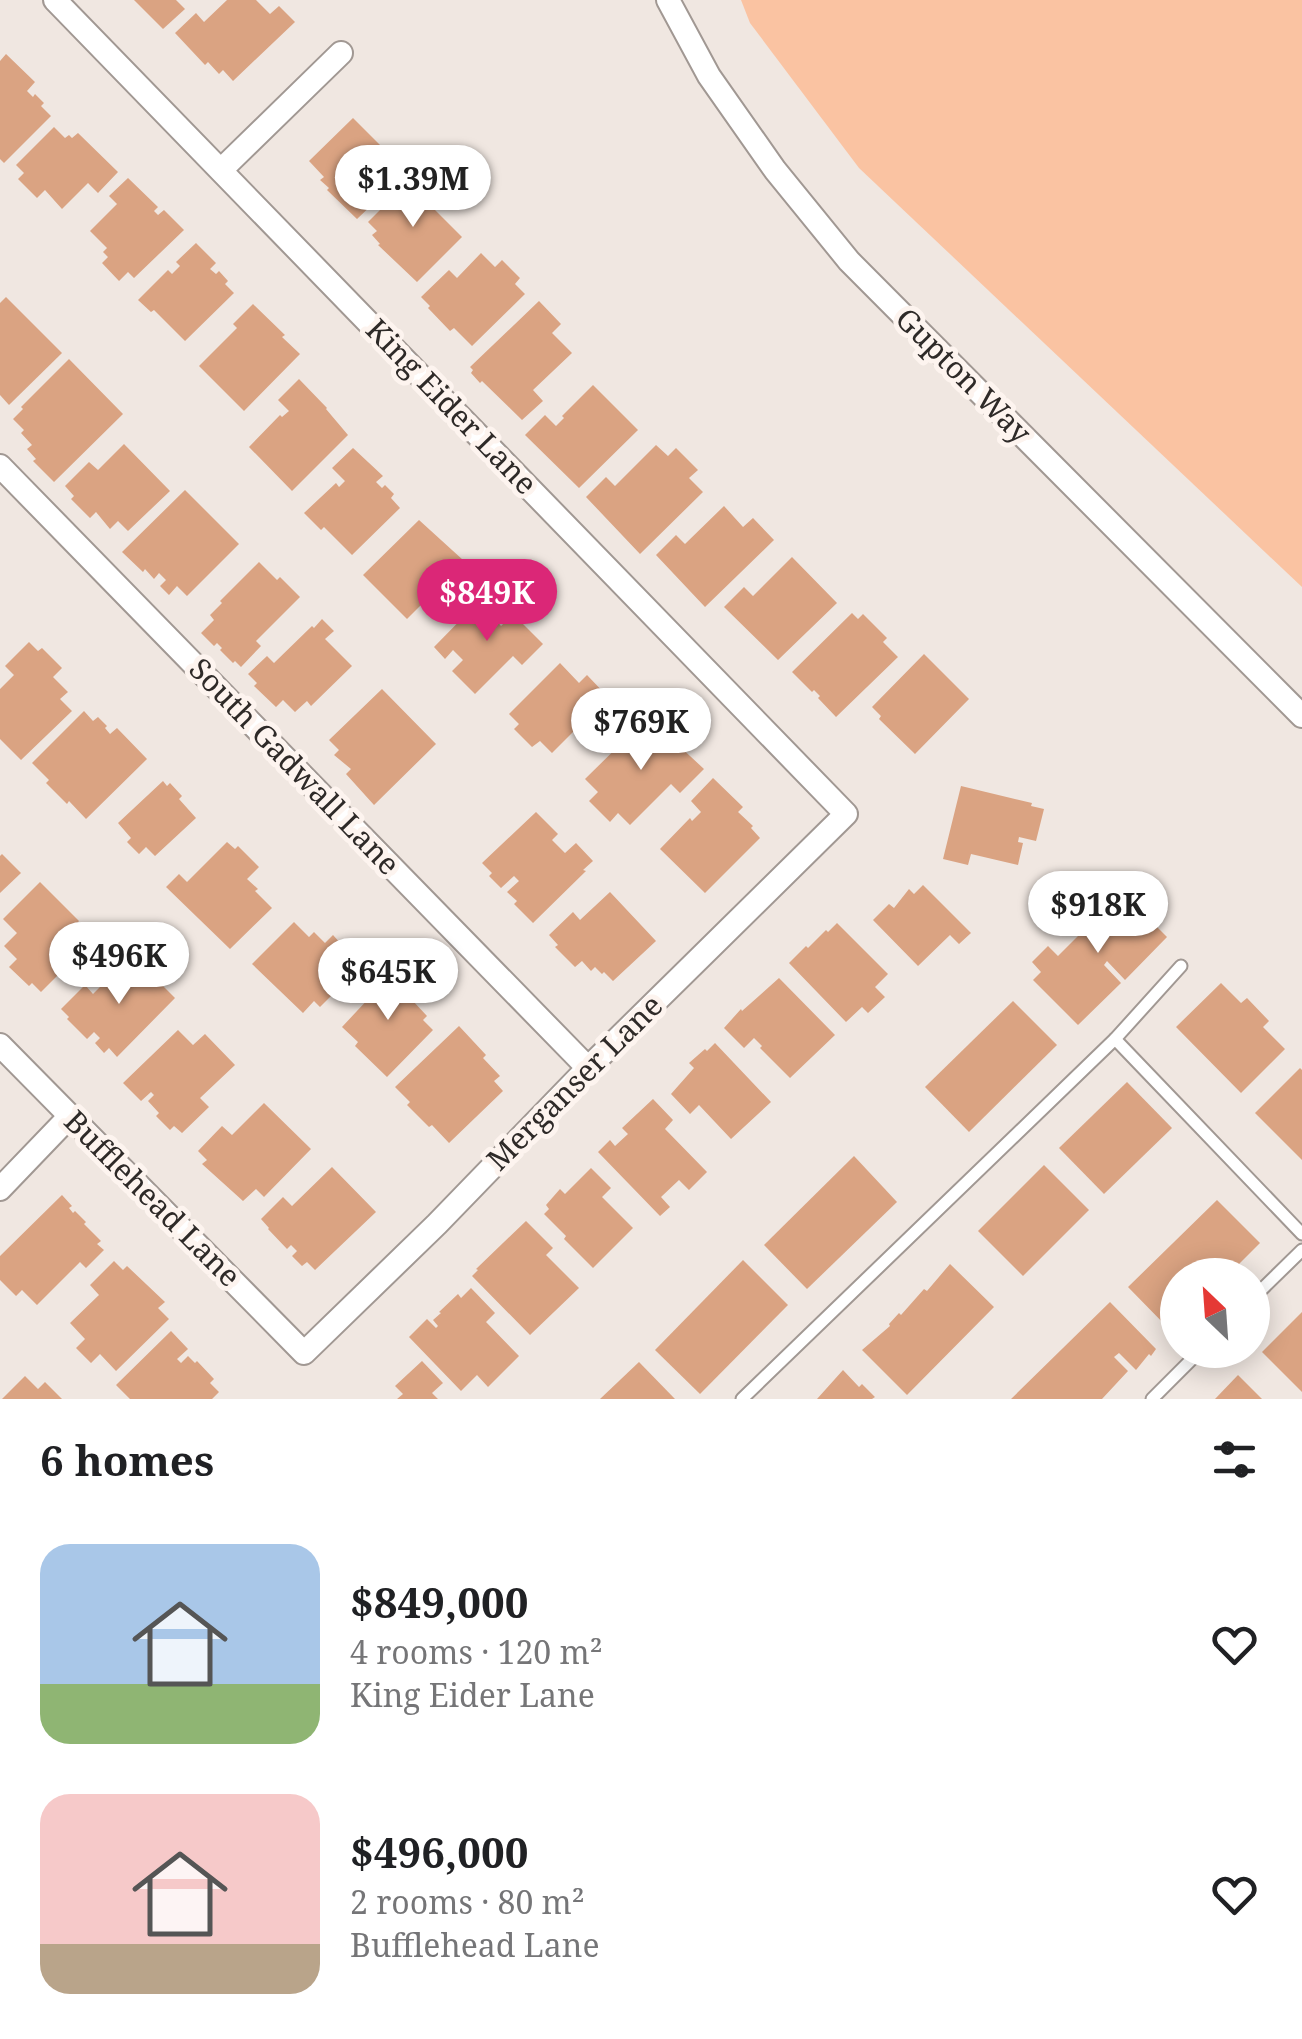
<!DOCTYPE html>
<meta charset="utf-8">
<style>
:root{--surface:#fff;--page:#f6f6f6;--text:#202124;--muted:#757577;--accent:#db2777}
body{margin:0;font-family:"Noto Serif",serif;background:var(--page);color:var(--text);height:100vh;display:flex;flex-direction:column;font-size:38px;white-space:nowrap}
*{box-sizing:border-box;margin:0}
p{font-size:32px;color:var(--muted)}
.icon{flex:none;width:55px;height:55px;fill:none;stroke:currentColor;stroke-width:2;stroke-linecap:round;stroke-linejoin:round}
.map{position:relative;height:1399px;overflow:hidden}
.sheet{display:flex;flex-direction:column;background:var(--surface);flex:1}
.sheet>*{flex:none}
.needle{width:65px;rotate:335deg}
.fabs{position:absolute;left:1160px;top:1258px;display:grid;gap:20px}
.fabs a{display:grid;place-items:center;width:110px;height:110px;border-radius:50%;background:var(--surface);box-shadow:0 5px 25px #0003;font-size:50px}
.price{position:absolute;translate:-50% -85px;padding:0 22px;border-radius:35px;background:#fff;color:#222;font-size:32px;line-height:65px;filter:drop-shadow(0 2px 5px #0008)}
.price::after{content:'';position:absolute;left:50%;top:60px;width:30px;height:22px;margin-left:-15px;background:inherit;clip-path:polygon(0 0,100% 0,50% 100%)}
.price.selected{background:var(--accent);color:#fff}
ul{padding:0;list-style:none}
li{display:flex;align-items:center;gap:30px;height:250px;padding:0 40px}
li span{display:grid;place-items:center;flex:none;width:280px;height:200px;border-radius:30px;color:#555}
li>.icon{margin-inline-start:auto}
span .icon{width:120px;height:120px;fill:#fffc;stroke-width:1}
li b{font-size:42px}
h2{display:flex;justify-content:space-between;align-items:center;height:120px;padding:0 40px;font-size:42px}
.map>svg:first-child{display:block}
.green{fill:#fac3a2}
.building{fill:#daa382}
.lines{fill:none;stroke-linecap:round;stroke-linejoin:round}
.lane-casing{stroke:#a19893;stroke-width:15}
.street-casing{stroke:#a19893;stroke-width:26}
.lane{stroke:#fff;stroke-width:11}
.street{stroke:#fff;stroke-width:22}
.labels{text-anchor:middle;stroke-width:10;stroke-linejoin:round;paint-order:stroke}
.street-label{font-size:30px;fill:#2e2a28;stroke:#fdf4ef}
</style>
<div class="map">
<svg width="1302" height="1399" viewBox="0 0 1302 1399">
<rect width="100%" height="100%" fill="#f0e7e1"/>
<!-- green -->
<polygon class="green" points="741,0 1302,0 1302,587 859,168 750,23"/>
<!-- building -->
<g class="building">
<polygon points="134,0 176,0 185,9 163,29"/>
<polygon points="227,0 256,0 270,14 279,6 295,22 233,81 223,70 219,74 208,62 205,65 175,33 196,13 204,22"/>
<polygon points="6,54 35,82 27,91 33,97 35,94 44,103 41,106 51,116 4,163 0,159 0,61"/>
<polygon points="353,118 398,163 377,185 369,178 362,185 377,200 357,219 327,190 329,188 320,180 324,177 309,161"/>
<polygon points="54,127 65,138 69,135 72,138 78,133 118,172 98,193 88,183 62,209 45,190 37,198 18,179 24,173 16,165"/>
<polygon points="417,173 430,186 420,195 462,237 417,282 378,245 380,244 372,235 377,231 368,222"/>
<polygon points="128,178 158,207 154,211 158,215 164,210 184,230 134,278 128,272 119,281 102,263 108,257 103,252 107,248 90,231 117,204 109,196"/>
<polygon points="196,243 216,263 210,269 216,274 219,271 228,281 225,284 234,293 185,341 154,310 151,312 138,300 168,270 172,274 180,266 176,262"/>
<polygon points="481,253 495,267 502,260 520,278 515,284 525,294 472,346 454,328 450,331 428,308 430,306 421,297 449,270 457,278"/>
<polygon points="6,297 62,353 9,405 0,395 0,303"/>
<polygon points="539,301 561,324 552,333 572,353 533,390 543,401 522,420 482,381 480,383 471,373 473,370 470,367"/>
<polygon points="253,304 285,335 282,337 300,354 244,411 199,366 237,328 233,324"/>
<polygon points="69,359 123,414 54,482 33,461 36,459 27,449 32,445 21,433 24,430 13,419 23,409 21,407"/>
<polygon points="299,379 327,408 326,409 348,435 292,491 249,447 280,415 282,417 289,411 278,400"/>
<polygon points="593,385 638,430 579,488 525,435 545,415 556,426 564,418 562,416"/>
<polygon points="124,444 170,491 128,531 118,521 110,529 96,512 90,518 71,499 74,496 65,486 89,462 98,470"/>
<polygon points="656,445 668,456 676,448 698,470 689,478 703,492 640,554 586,497 606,477 615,486"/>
<polygon points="353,448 383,476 376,482 382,488 385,485 394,494 391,498 400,508 352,555 324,527 321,530 304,513 336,483 339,487 345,481 332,468"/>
<polygon points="185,490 239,544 187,596 177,586 169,595 160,586 166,580 159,573 154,579 145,569 143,572 122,552"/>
<polygon points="724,506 743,527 753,518 774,540 705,607 656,555 676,535 685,544"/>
<polygon points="419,520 474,570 453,591 444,582 407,619 363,575"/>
<polygon points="792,557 837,603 778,660 724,607 744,587 753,596"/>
<polygon points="259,562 277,580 280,577 300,597 256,641 261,646 241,667 235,661 233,663 220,650 222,648 217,643 214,646 201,633 214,620 210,615 222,603 220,601"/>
<polygon points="483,597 501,615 496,620 501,626 513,614 543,644 522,665 513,656 475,694 452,671 463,660 453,650 445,659 434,647"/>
<polygon points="852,613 858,619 863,614 887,638 883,642 898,657 836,717 818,698 820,696 814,690 812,692 792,672"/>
<polygon points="322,619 334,631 325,639 352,666 311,706 307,701 295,712 283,700 276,707 254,686 257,683 248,674 267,656 274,663 312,626 314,628"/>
<polygon points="29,642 38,651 42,648 62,668 53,677 68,692 60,699 72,711 21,760 0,739 0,689 14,675 5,666"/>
<polygon points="924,654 969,699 915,754 879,719 881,716 872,707"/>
<polygon points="560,663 579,683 587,675 608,697 606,700 615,709 592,731 583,722 552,753 540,741 532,747 514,729 519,724 509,714"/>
<polygon points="382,689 436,744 374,805 346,774 351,769 334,755 339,750 329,740"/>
<polygon points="84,711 93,721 98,717 107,726 105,728 110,734 117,728 147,759 86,819 69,801 67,804 46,783 49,780 32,763"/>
<polygon points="648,717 704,769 680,793 671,784 630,825 618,813 610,822 589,801 598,792 585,779"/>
<polygon points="713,778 743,807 738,812 753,826 751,828 760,838 705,893 660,849 690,818 692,821 701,812 691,801"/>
<polygon points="163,781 167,786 170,783 182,796 179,799 196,818 155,856 146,847 139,854 127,842 131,838 118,823"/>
<polygon points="961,786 1032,803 1031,806 1044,809 1036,841 1019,837 1018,842 1023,843 1018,865 971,854 968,865 943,859"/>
<polygon points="536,812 558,834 552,840 565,853 576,843 593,861 583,870 586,871 533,923 514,904 517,901 507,892 519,881 514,876 501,888 489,876 492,873 482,863"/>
<polygon points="227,842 235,849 238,846 259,867 247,879 258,889 255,891 272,908 230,949 166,887 179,874 187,882"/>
<polygon points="2,854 21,873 0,893 0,856"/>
<polygon points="40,882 79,921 75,926 82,933 51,964 60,973 41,992 32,983 29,986 9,967 17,959 4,946 17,933 3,919"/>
<polygon points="1113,883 1167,937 1125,980 1107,961 1104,965 1121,983 1078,1025 1033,980 1041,972 1032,962 1048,946 1058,956 1101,913 1092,903"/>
<polygon points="923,885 971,933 959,944 950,935 918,966 873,920 889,904 894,908 909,889 914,894"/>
<polygon points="610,892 656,941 613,981 604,972 602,974 595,967 591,971 582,961 575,967 555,947 558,945 549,935 573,912 580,920"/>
<polygon points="294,922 309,937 314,932 325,943 333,935 342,945 346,940 367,960 320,1007 314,1001 303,1013 252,964"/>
<polygon points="837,923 888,974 875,987 885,997 868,1013 862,1007 846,1022 789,963 806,946 808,948 826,930 828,932"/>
<polygon points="132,955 175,998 117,1057 109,1048 104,1053 95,1043 100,1038 94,1032 87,1039 67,1019 69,1017 61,1009 85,985 93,994"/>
<polygon points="383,968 393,977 395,976 416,997 412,1000 427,1016 423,1020 433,1030 387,1077 355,1046 358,1042 342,1027 371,996 363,989"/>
<polygon points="779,978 835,1035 790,1078 760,1048 762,1046 754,1038 744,1048 724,1028 741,1009 742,1011"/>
<polygon points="1221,983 1241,1003 1247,998 1269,1021 1263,1027 1285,1049 1241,1093 1176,1027"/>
<polygon points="1013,1001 1057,1045 969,1132 925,1087"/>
<polygon points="459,1026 486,1055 483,1058 500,1076 494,1081 503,1091 449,1143 432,1125 429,1127 407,1105 410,1102 395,1087"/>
<polygon points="178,1030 193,1045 205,1034 235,1065 200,1098 209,1107 182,1133 174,1126 170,1130 156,1116 159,1113 148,1101 154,1095 151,1092 141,1101 123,1083"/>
<polygon points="715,1043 771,1102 731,1139 699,1105 690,1114 671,1094 694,1068 689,1063 705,1049 707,1051"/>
<polygon points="1300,1068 1302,1070 1302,1160 1255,1113"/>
<polygon points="1127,1082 1172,1128 1104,1194 1059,1148"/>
<polygon points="653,1099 673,1120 665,1129 707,1172 689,1190 679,1180 661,1197 670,1207 660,1216 598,1152 610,1140 615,1146 628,1134 622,1128"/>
<polygon points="264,1103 311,1149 264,1197 256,1189 243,1201 202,1164 207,1160 198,1151 222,1126 232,1135"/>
<polygon points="854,1156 897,1202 807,1289 764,1245"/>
<polygon points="1044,1165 1089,1210 1023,1276 978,1231"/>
<polygon points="332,1167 376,1212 315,1270 307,1262 302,1266 292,1256 297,1251 291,1245 287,1249 268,1229 269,1228 261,1219 283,1197 292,1206"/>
<polygon points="591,1168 611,1188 602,1197 633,1228 593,1268 564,1239 566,1236 544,1214 549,1209 546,1205 560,1189 565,1194"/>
<polygon points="62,1195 72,1206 69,1208 73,1213 75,1211 86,1222 84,1224 101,1241 97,1244 104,1250 86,1268 80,1262 37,1305 22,1290 16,1296 0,1280 0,1256"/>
<polygon points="1217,1200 1260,1243 1228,1275 1207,1275 1203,1270 1198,1275 1178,1275 1178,1324 1171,1331 1128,1287"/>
<polygon points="526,1221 553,1248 546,1255 579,1288 530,1335 472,1276 478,1270 476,1269"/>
<polygon points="743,1260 788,1305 700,1394 655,1350"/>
<polygon points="114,1261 123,1270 127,1266 165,1302 158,1308 169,1319 116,1371 100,1354 91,1363 76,1348 85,1339 70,1323 99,1295 90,1285"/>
<polygon points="950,1264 994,1307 907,1395 862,1350 890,1326 889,1324 899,1313 901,1315 924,1289 927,1291"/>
<polygon points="471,1288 495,1313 486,1322 519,1356 488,1387 477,1375 461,1391 409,1337 427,1319 436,1328 438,1326 433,1320 441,1313 439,1312 458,1294 461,1298"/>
<polygon points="1110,1302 1156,1349 1151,1356 1149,1354 1136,1370 1119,1353 1114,1357 1128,1371 1102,1399 1011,1399"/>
<polygon points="1302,1312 1302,1392 1262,1352"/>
<polygon points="171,1331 188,1349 177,1359 181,1363 188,1356 195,1363 197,1361 214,1379 210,1383 219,1392 212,1399 130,1399 116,1385"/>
<polygon points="422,1361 443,1383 432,1393 438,1399 397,1399 403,1394 395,1386"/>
<polygon points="639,1362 675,1399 600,1399"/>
<polygon points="843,1370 859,1387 862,1384 875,1397 872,1399 817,1399"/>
<polygon points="1238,1375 1262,1399 1215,1399"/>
<polygon points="25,1376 38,1389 45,1382 62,1399 2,1399"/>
</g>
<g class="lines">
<!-- lane casing -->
<g class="lane-casing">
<g id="lane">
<polyline points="1115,1039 1302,1234"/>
<polyline points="1252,1299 1302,1250"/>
<polyline points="742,1399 1115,1039 1181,966"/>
<polyline points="1152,1399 1201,1350"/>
</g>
</g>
<!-- street casing -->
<g class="street-casing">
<g id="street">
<polyline points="668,0 709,76 775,170 849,261 1302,716"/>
<polyline points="221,170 341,53"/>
<polyline points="0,466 588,1068"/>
<polyline points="0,1045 304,1353 437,1224 588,1068 846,814 55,0"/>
<polyline points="0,1189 70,1116"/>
</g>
</g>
<!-- lane -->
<use href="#lane" class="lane"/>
<!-- street -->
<use href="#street" class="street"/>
</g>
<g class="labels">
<!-- street labels -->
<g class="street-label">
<text transform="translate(963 376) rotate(45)" y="10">Gupton Way</text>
<text transform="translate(451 407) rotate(46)" y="10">King Eider Lane</text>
<text transform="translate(294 767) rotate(46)" y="10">South Gadwall Lane</text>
<text transform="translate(575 1083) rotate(-45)" y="10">Merganser Lane</text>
<text transform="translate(152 1199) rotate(45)" y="10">Bufflehead Lane</text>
</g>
</g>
</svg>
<div class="fabs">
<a><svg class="needle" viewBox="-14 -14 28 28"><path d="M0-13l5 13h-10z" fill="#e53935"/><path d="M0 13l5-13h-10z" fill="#757577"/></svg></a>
</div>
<b class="price" style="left:413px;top:230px">$1.39M</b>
<b class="price selected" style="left:487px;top:644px">$849K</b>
<b class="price" style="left:641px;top:773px">$769K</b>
<b class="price" style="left:1098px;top:956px">$918K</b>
<b class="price" style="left:119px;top:1007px">$496K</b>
<b class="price" style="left:388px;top:1023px">$645K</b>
</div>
<section class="sheet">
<h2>6 homes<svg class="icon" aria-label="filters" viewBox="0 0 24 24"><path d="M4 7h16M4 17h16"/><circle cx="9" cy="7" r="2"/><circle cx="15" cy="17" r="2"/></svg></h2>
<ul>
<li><span style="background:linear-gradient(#a9c7e8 70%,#8fb573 0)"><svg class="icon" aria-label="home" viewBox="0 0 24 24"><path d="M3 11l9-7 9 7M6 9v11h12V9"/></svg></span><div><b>$849,000</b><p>4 rooms · 120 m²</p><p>King Eider Lane</p></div><svg class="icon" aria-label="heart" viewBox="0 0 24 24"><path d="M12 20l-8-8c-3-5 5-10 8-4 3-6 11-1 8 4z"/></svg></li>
<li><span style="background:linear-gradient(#f6c9c9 75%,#b9a48a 0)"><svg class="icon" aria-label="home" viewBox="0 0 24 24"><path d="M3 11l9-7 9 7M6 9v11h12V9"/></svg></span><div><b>$496,000</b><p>2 rooms · 80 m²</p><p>Bufflehead Lane</p></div><svg class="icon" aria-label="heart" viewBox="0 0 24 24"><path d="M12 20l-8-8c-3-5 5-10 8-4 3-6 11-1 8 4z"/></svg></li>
</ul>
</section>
